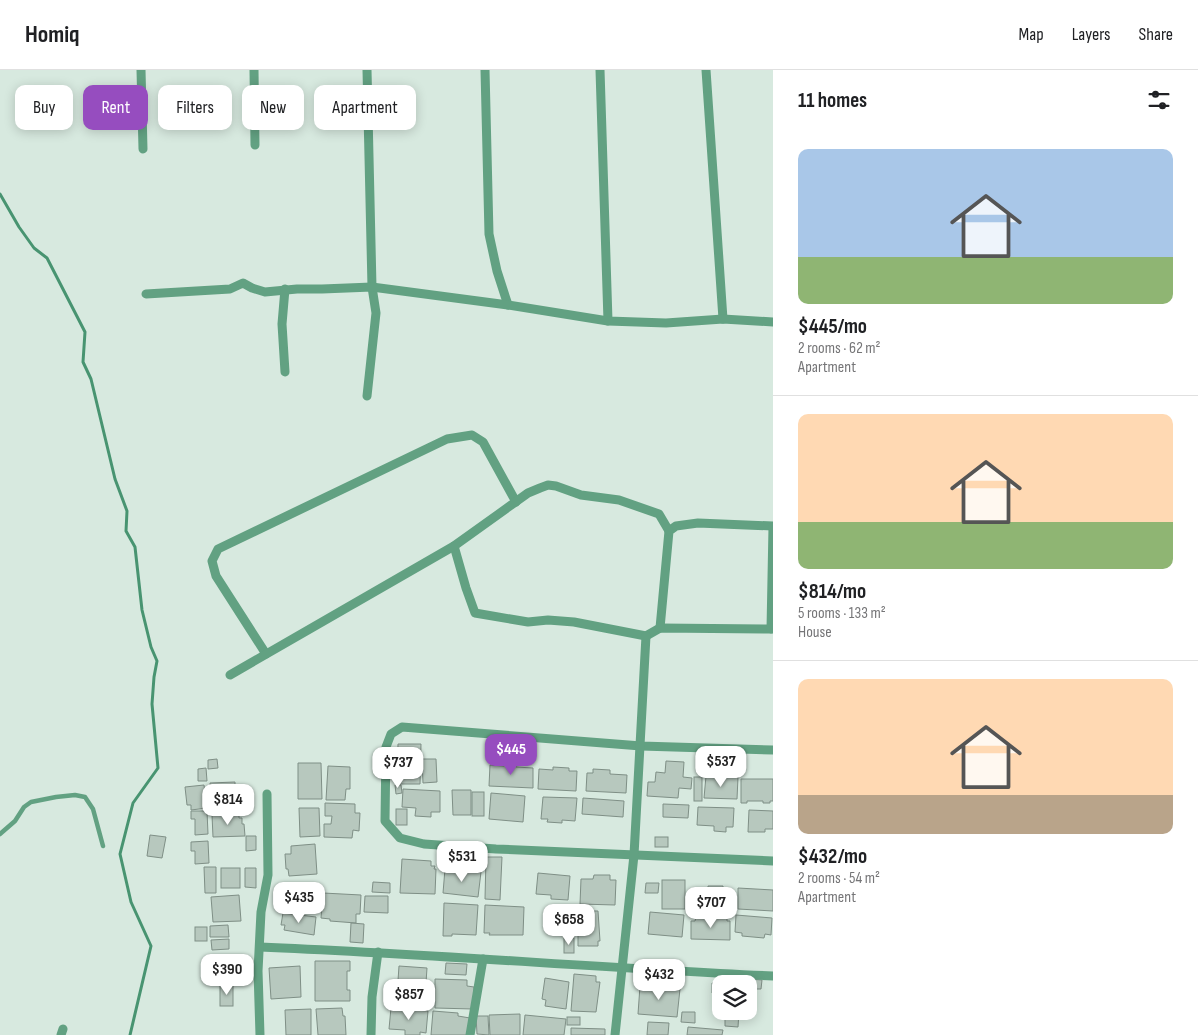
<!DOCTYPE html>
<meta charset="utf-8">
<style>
:root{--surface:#fff;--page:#f6f6f6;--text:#202124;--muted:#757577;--line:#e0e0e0;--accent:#964dbf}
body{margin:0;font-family:"Sofia Sans Condensed",sans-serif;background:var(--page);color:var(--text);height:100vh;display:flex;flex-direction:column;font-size:19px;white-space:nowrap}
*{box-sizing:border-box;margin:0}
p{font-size:16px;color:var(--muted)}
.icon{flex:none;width:28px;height:28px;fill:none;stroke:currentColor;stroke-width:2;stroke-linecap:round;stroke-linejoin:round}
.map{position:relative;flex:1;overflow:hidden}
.sheet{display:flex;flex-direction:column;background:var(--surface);width:425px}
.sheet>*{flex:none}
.banner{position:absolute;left:15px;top:15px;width:475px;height:45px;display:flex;gap:10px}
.fabs{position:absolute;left:712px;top:905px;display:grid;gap:10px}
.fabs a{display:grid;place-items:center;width:45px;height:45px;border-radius:10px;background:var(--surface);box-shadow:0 2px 12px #0003;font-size:25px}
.price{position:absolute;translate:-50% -42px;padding:0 11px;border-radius:10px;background:#fff;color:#222;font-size:16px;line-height:32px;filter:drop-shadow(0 1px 2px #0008)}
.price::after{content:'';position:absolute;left:50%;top:30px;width:15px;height:11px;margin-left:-8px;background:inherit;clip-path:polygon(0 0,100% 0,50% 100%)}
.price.active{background:var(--accent);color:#fff}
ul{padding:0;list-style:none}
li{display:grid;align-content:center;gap:10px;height:265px;padding:0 25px}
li+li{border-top:1px solid var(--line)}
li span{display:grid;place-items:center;height:155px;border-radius:10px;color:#555}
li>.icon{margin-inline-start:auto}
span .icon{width:90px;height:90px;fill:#fffc;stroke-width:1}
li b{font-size:21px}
h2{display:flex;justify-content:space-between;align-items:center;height:60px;padding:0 25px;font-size:21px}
.chip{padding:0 18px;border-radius:10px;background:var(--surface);box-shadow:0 2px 12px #0003;font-size:18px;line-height:45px}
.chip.active{background:var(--accent);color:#fff}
header{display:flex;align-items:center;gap:30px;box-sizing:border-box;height:70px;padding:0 25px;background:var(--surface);border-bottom:1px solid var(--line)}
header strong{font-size:24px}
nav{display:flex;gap:28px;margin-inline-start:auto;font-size:18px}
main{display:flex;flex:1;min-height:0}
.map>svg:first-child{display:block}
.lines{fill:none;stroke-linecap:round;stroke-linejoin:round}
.stream{stroke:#489471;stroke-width:3}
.building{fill:#b7c8be;stroke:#7f8f86}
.lane{stroke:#62a182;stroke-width:4.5}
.street{stroke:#62a182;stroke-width:9}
</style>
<header>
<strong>Homiq</strong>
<nav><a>Map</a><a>Layers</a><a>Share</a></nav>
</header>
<main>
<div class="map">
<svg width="773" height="965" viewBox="0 0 773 965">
<rect width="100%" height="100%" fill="#d7e9df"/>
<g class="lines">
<!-- stream -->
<polyline class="stream" points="0,124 19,157 34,178 47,188 85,262 83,292 91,309 115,409 127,441 126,461 135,477 142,540 151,577 157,591 154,607 152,634 158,698 133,733 120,784 131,832 151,876 130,965"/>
</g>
<!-- building -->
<g class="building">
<polygon points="398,674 421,674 420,714 397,714"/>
<polygon points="217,689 218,698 208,699 208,690"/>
<polygon points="422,689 436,689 437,712 423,713"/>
<polygon points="666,691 684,692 683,707 692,708 691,719 679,718 678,728 647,726 648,712 655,712 656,702 665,703"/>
<polygon points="504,692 516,693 516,697 533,698 533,718 489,716 490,695 504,696"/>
<polygon points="298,693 321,693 322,729 298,729"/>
<polygon points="328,696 350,697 350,719 346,719 345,730 326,730"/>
<polygon points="553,697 569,698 569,701 577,701 576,721 538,719 539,699 553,700"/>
<polygon points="206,698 207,711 198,711 198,699"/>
<polygon points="593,699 610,700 610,704 627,705 626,723 586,721 587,703 593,703"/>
<polygon points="706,706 738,707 737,729 704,728"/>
<rect x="694" y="707" width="8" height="24"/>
<polygon points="741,709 773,709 773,731 770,731 770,733 763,733 763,731 747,731 747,733 741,733"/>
<polygon points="235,712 235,719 238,719 238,732 236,732 236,739 211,739 210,713"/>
<polygon points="204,715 207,738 191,740 191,735 187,735 185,717"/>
<polygon points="395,715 401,715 402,723 396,724"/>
<polygon points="403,719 440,721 440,742 431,742 431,747 415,746 416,738 402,737"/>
<polygon points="452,720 471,720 471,745 453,745"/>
<rect x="472" y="722" width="12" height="24"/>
<polygon points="491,723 525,726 523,752 489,749"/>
<polygon points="543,727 577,728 575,751 562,750 562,753 547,752 548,749 541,749"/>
<polygon points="583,728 624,731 623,747 582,744"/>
<polygon points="325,733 355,734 355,743 360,743 359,761 353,760 352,768 324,767 324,754 331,754 332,746 325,746"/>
<polygon points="663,734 689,735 688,748 663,747"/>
<polygon points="698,737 734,738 733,757 726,757 726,762 714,761 714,756 697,755"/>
<polygon points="299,738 319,738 320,766 300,767"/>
<rect x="396" y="739" width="11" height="16"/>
<polygon points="749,740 773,741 773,759 765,759 765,762 748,762"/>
<polygon points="191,741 207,741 208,764 195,765 195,749 191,749"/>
<polygon points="239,744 239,748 242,748 242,754 244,754 245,766 213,767 212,745"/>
<polygon points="150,765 166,767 162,788 147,786"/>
<polygon points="246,766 256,766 256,780 246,781"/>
<rect x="655" y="767" width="13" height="10"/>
<polygon points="208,771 209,793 195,794 195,781 191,781 191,772"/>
<polygon points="315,774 317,804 289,806 288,799 286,799 285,784 291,784 291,776"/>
<polygon points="486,787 502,787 500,830 485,829"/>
<polygon points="402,789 431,791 431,796 435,796 434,799 436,799 435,824 400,823"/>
<polygon points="204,797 216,797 216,823 205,823"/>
<rect x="221" y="798" width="19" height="20"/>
<polygon points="245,798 256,798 256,818 245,817"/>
<polygon points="445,799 481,802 478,827 443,823"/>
<polygon points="538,803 570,806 568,830 551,829 551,825 536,824"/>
<polygon points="594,805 610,805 610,810 616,810 615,835 580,834 581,809 593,809"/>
<rect x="662" y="810" width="23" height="29"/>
<polygon points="373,812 390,813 390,823 372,822"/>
<polygon points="646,813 659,813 658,823 645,823"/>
<polygon points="708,816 723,816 723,819 729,819 729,838 696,837 697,819 708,819"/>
<polygon points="738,818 773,820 773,841 738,839"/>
<polygon points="289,819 315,820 315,837 289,836"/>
<polygon points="323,823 361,825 360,844 356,844 356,853 330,851 330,849 321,848"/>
<polygon points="239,825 241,851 213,852 211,827"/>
<polygon points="365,826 388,826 388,843 364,842"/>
<polygon points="444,833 478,835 476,865 452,864 452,866 443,866"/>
<polygon points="485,835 524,837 523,865 489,865 490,863 484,863"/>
<polygon points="578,841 598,841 600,871 598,871 598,876 578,876"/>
<polygon points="650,842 684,845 682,867 648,864"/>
<polygon points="283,843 316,847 314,865 284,860 285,855 281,855"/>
<polygon points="736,845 772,848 771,865 765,864 764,868 742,866 742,863 735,862"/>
<polygon points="696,847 727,847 727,851 730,851 730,870 691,869 691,851 695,851"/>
<polygon points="351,853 364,854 363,873 350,872"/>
<polygon points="228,855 229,867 210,867 210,856"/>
<rect x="195" y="857" width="12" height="14"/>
<rect x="564" y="868" width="10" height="15"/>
<polygon points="229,869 229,879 212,880 211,870"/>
<polygon points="315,891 350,891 350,901 347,901 347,920 350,920 350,931 315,931"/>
<polygon points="446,893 467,894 466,905 445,904"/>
<polygon points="300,896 301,927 271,929 269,898"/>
<polygon points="399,896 427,898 425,927 397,925"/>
<polygon points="574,904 596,906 596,912 600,912 596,942 571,941"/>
<polygon points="545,908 569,912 566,939 545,936 546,930 542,929"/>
<polygon points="435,909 467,910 467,916 474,917 473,939 435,938"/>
<polygon points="749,909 762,910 761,919 749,919"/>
<polygon points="712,913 723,914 721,914 721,923 712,923"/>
<polygon points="645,914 673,916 672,919 680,919 677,947 638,944 640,916 645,916"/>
<rect x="220" y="915" width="13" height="21"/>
<polygon points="342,938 343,946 345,946 346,965 318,965 316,939"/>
<polygon points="391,938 428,941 426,963 420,962 420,965 405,965 405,960 389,959"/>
<polygon points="311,939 311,965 286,965 285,940"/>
<polygon points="433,941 458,943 458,946 470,948 468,965 431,965"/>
<polygon points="725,941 739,941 738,957 725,956"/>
<polygon points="682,942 695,942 695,953 681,952"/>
<polygon points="520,944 520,965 490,965 489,945"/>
<polygon points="525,945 566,949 564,965 523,965"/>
<polygon points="476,946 488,946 489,965 477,964"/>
<rect x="567" y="947" width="13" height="8"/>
<polygon points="648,952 669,953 668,965 647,965"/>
<polygon points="688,957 723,960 722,965 687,965"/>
<polygon points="571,958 605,959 605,965 571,965"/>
</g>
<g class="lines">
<!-- lane -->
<polyline class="lane" points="0,764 15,751 24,737 31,732 56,727 75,725 85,727 93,739 103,776"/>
<!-- street -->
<g class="street">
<polyline points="141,0 143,79"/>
<polyline points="254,0 255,75"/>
<polyline points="367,0 372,217 376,243 367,326"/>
<polyline points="485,0 489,164 497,201 508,235"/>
<polyline points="600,0 608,251"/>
<polyline points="706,0 723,249"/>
<polyline points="146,224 230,219 243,213 252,218 265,222 297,219 322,219 372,217 508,235 608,251 666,253 723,249 773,252"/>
<polyline points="285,302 282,254 285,219"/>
<polyline points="454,476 466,518 475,543 528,552 548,550 574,552 646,566 660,558 773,559"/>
<polyline points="660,558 669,461 676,456 698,453 773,456"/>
<polyline points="771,559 773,457"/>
<polyline points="266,584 216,506 212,491 218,479 447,369 472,365 483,372 516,432"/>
<polyline points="230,605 454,476 528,423 540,418 548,415 556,416 581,425 619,430 659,444 669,461"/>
<polyline points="773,680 641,676 402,657 391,664 386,677 385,751 400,768 424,774 496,779 773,791"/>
<path d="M260,877C431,884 602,898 773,906"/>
<polyline points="61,965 63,959"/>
<polyline points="260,965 258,901 261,842 268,805 267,724"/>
<polyline points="371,965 372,927 378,882"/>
<polyline points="470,965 483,889"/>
<polyline points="615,965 634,785 646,566"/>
</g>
</g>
</svg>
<div class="fabs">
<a><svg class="icon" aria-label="layers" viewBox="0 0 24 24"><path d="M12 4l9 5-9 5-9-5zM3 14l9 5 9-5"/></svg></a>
</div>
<b class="price active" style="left:511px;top:706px">$445</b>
<b class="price" style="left:721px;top:718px">$537</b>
<b class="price" style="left:398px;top:719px">$737</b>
<b class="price" style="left:228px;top:756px">$814</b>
<b class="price" style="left:462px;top:813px">$531</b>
<b class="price" style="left:299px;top:854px">$435</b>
<b class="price" style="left:711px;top:859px">$707</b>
<b class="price" style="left:569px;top:876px">$658</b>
<b class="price" style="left:227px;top:926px">$390</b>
<b class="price" style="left:659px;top:931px">$432</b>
<b class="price" style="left:409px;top:951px">$857</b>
<div class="banner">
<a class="chip">Buy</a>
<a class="chip active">Rent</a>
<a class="chip">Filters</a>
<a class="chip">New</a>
<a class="chip">Apartment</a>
</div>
</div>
<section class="sheet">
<h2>11 homes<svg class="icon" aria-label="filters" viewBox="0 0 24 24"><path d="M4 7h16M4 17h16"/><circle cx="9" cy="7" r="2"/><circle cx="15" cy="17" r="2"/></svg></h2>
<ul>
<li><span style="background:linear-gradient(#a9c7e8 70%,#8fb573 0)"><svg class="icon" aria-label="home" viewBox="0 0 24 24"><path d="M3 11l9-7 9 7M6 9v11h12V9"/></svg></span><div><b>$445/mo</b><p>2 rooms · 62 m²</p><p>Apartment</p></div></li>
<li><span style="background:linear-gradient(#ffd9b3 70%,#8fb573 0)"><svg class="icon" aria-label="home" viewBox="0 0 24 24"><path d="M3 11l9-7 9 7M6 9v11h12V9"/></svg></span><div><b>$814/mo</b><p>5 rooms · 133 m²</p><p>House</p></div></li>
<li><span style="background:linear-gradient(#ffd9b3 75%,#b9a48a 0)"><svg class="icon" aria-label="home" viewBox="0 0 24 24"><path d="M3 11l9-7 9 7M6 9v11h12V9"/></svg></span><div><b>$432/mo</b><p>2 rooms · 54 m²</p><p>Apartment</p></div></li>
</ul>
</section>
</main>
